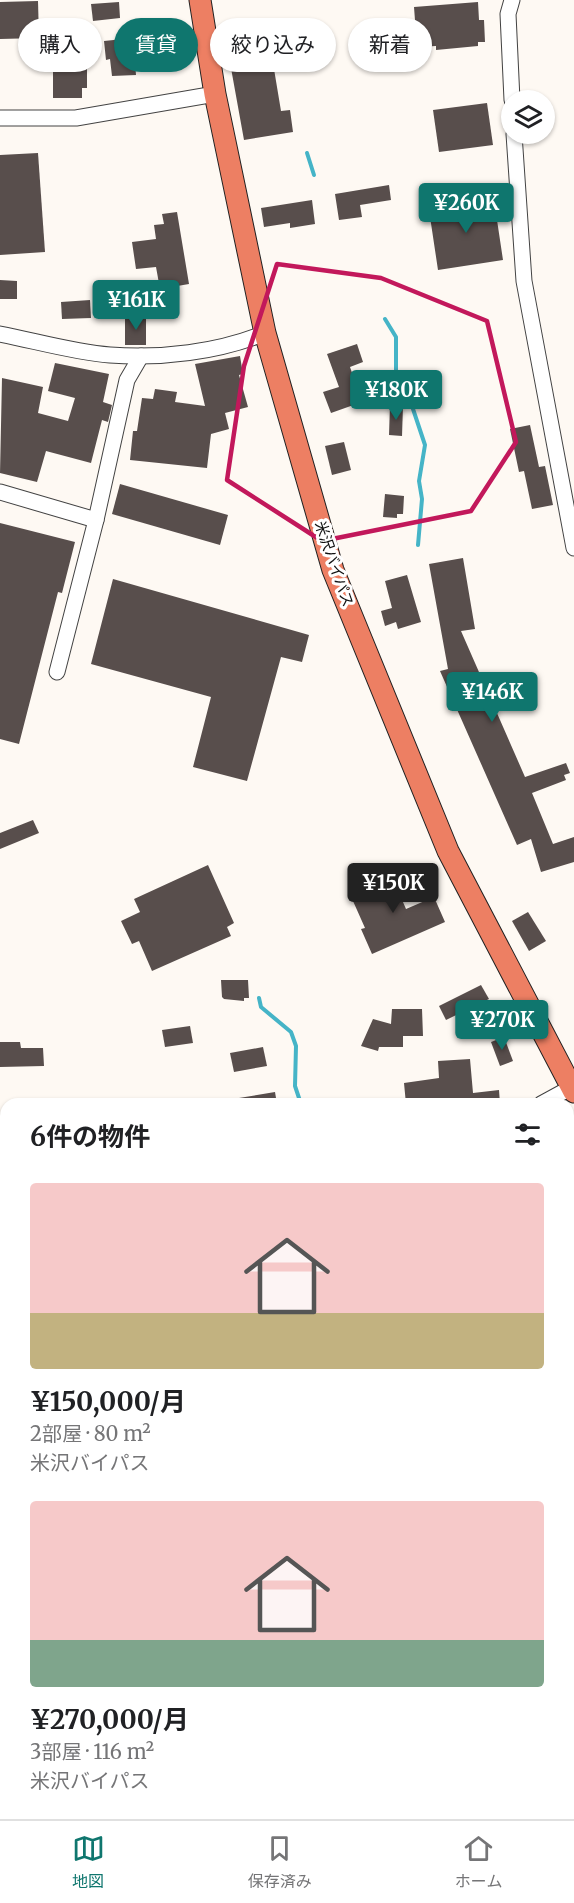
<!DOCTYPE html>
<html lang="ja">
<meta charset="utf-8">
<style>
:root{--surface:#fff;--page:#f2f2f2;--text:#202124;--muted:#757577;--line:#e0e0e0;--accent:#0f766e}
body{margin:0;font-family:Merriweather,"Noto Sans JP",serif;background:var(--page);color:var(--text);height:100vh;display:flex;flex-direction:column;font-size:22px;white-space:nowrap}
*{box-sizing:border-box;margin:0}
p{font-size:20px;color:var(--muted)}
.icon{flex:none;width:33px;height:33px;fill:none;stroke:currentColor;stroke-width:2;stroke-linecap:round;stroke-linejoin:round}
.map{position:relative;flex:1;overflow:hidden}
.drawer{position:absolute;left:0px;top:1098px;width:574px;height:722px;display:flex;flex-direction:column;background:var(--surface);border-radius:18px 18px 0 0;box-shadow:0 2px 4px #0004}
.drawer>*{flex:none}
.guide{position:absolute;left:18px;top:18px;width:538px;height:54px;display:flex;gap:12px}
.tools{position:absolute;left:501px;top:90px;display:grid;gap:12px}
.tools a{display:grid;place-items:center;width:54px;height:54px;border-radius:50%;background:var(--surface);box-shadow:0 2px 4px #0004;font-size:30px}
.price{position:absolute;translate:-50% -51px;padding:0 14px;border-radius:6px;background:var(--accent);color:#fff;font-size:20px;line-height:39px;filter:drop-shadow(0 2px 3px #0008)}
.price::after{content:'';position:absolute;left:50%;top:36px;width:18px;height:14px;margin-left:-9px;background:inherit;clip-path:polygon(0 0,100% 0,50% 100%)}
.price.active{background:#222;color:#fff}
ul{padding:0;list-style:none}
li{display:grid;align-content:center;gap:12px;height:318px;padding:0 30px}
li span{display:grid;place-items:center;height:186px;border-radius:6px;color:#555}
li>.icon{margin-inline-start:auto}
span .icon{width:108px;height:108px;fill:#fffc;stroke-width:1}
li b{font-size:26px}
h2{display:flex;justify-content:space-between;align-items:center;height:72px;padding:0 30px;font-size:26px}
.tag{padding:0 21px;border-radius:27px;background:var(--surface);box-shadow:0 2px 4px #0004;font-size:21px;line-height:54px}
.tag.active{background:var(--accent);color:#fff}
.tab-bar{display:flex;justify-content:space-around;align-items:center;height:84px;border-top:2px solid var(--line);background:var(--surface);font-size:16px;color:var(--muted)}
.tab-bar a{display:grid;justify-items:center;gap:3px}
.tab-bar .active{color:var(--accent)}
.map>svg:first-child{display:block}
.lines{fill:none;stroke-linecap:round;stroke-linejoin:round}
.stream{stroke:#45b4c7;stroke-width:4}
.building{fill:#584e4c}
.minor-casing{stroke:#434343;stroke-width:17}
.major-casing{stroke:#212121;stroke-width:22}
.highway-casing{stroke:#212121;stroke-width:23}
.minor{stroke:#fff;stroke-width:15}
.major{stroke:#f1b170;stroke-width:20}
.highway{stroke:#ed7f63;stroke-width:21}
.marked{fill:none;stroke:#c2185b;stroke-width:4.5;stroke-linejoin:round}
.labels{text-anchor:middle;stroke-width:6;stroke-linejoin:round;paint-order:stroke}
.street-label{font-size:15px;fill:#101010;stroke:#fff}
</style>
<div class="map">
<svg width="574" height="1819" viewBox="0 0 574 1819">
<rect width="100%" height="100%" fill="#fef9f3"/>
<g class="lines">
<!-- stream -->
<g class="stream">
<polyline points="307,153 314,175"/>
<polyline points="385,319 396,337 396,382 409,397 425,445 419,481 422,499 418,545"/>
<polyline points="259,998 261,1007 291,1032 296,1046 295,1086 301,1104"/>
</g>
</g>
<!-- building -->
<g class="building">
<polygon points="38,1 39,38 0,39 0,2"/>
<polygon points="119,2 120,18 93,21 91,4"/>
<polygon points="478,2 479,20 484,20 485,42 478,42 478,46 436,50 436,46 417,47 414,7"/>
<polygon points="133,38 136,75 112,76 110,59 106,60 104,41"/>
<polygon points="269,39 281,111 290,110 293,132 244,140 227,46"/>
<polygon points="53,60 87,60 87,88 82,88 82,98 53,98"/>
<polygon points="487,103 493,145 439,152 433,110"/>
<polygon points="38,153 45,252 0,255 0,155"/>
<polygon points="389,185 391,200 360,205 362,217 339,220 335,194"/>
<polygon points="468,198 468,204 494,200 503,260 438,270 429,210 451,207 450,201"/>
<polygon points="312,200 315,224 290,228 290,223 264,227 261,208"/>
<polygon points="177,212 189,284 160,289 156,267 136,269 132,242 156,239 154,225 164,224 162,214"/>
<polygon points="0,280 17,281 17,299 0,299"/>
<polygon points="90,300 91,318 62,319 61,302"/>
<rect x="125" y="317" width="21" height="28"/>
<polygon points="357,344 363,362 350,367 362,402 331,413 323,392 339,387 327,354"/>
<polygon points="240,356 243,374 239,375 248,407 225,413 229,429 211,434 207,468 130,460 133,431 137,431 142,398 153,399 155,389 177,392 175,402 205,406 195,364"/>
<polygon points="55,363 109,374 103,402 112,405 108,422 102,420 91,463 46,451 37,482 0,473 2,378 43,387 38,413 68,421 75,398 48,391"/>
<polygon points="390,405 403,406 402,436 389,435"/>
<polygon points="530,425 539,467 545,466 553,505 532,509 524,471 519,472 510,429"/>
<polygon points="344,442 351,470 332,475 325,446"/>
<polygon points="120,484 228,515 220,545 112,514"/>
<polygon points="385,494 404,496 403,514 397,514 397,518 383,517"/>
<polygon points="0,523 75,542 62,593 58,592 19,744 0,739"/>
<polygon points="463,558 475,629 461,631 525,777 566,763 570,773 564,775 566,780 532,793 553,844 574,837 574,862 541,872 531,839 517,845 440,671 448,669 429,564"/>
<polygon points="407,575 421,622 398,629 396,622 385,626 381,611 392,608 385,581"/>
<polygon points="113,579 309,635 302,662 281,657 247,781 193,767 211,697 91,664"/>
<polygon points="33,820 39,833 0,849 0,833"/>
<polygon points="208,865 234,923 227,927 231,936 152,971 139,941 132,944 121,921 140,912 134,899"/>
<polygon points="389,870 406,909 434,897 445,922 372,954 361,929 365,928 353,901 371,893 366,880"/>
<polygon points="528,912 546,941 529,951 512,921"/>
<polygon points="221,980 248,980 249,998 244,998 244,1001 224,999 222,997"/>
<polygon points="481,985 489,999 446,1020 439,1006"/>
<polygon points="392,1009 422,1009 423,1036 403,1036 403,1047 379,1047 378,1051 361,1046 373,1019 391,1024"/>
<polygon points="190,1026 193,1043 165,1047 162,1030"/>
<polygon points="504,1037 513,1061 500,1066 491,1042"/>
<polygon points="0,1042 20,1042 21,1048 43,1048 44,1066 0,1067"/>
<polygon points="263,1047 267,1066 234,1072 230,1053"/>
<polygon points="470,1059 473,1093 499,1090 500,1104 406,1104 404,1083 439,1078 438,1061"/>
<polygon points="275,1092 277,1104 240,1104 239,1098"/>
</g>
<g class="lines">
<!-- minor casing -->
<g class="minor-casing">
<g id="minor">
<polyline points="512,0 508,14 512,100"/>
<polyline points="0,118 76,118 215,94"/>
<polyline points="514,134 524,281 574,548"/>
<path d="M0,334C36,341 73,352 110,355C161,359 218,352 265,333"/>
<polyline points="0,492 96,520"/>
<polyline points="57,672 96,520 127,380 141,356"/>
<polyline points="541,1104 574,1086"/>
<polyline points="0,1281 6,1279"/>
<polyline points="0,1321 6,1338"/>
<polyline points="0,1485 6,1486"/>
<polyline points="568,1524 574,1522"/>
<polyline points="0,1531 6,1533"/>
<polyline points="0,1619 6,1614"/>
<polyline points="568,1707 574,1728"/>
<polyline points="189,1814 191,1819"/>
</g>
</g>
<!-- major casing -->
<g class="major-casing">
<g id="major">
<polyline points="568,1364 574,1360"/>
<polyline points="0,1515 6,1516"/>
</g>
</g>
<!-- highway casing -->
<g class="highway-casing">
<polyline id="highway" points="200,0 215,94 265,333 333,570 448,851 574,1092"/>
</g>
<!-- minor -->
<use href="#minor" class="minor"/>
<!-- major -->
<use href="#major" class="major"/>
<!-- highway -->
<use href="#highway" class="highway"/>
</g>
<!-- marked area -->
<path class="marked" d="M277,264L381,278L487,321L516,442L471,511L322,541L227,480L244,366Z"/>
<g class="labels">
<!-- street labels -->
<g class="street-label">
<text transform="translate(334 564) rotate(71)" y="5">米沢バイパス</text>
</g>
</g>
</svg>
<div class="tools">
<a><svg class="icon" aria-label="layers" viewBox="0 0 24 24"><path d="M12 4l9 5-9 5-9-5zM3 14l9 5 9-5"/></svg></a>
</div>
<b class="price" style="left:466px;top:234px">¥260K</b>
<b class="price" style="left:136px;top:331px">¥161K</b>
<b class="price" style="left:396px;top:421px">¥180K</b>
<b class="price" style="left:492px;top:723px">¥146K</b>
<b class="price active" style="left:393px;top:914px">¥150K</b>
<b class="price" style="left:502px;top:1051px">¥270K</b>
<div class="guide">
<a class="tag">購入</a>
<a class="tag active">賃貸</a>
<a class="tag">絞り込み</a>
<a class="tag">新着</a>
</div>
<section class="drawer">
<h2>6件の物件<svg class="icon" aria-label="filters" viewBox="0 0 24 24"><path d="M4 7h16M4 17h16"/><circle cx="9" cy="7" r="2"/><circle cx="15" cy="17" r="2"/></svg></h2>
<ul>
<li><span style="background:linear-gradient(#f6c9c9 70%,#c2b280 0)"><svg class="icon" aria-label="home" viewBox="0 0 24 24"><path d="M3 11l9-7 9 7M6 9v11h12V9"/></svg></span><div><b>¥150,000/月</b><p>2部屋 · 80 m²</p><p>米沢バイパス</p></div></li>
<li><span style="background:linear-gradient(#f6c9c9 75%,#7fa58c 0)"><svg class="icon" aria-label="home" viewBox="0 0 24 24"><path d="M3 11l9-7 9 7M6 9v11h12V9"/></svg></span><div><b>¥270,000/月</b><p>3部屋 · 116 m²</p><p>米沢バイパス</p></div></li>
</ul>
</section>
</div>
<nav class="tab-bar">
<a class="active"><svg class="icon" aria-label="map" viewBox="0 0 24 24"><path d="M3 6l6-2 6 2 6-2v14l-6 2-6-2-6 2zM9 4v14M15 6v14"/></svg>地図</a>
<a><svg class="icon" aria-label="saved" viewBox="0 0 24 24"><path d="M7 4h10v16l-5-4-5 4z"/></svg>保存済み</a>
<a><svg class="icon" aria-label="home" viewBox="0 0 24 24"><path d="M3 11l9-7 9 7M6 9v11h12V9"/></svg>ホーム</a>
</nav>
